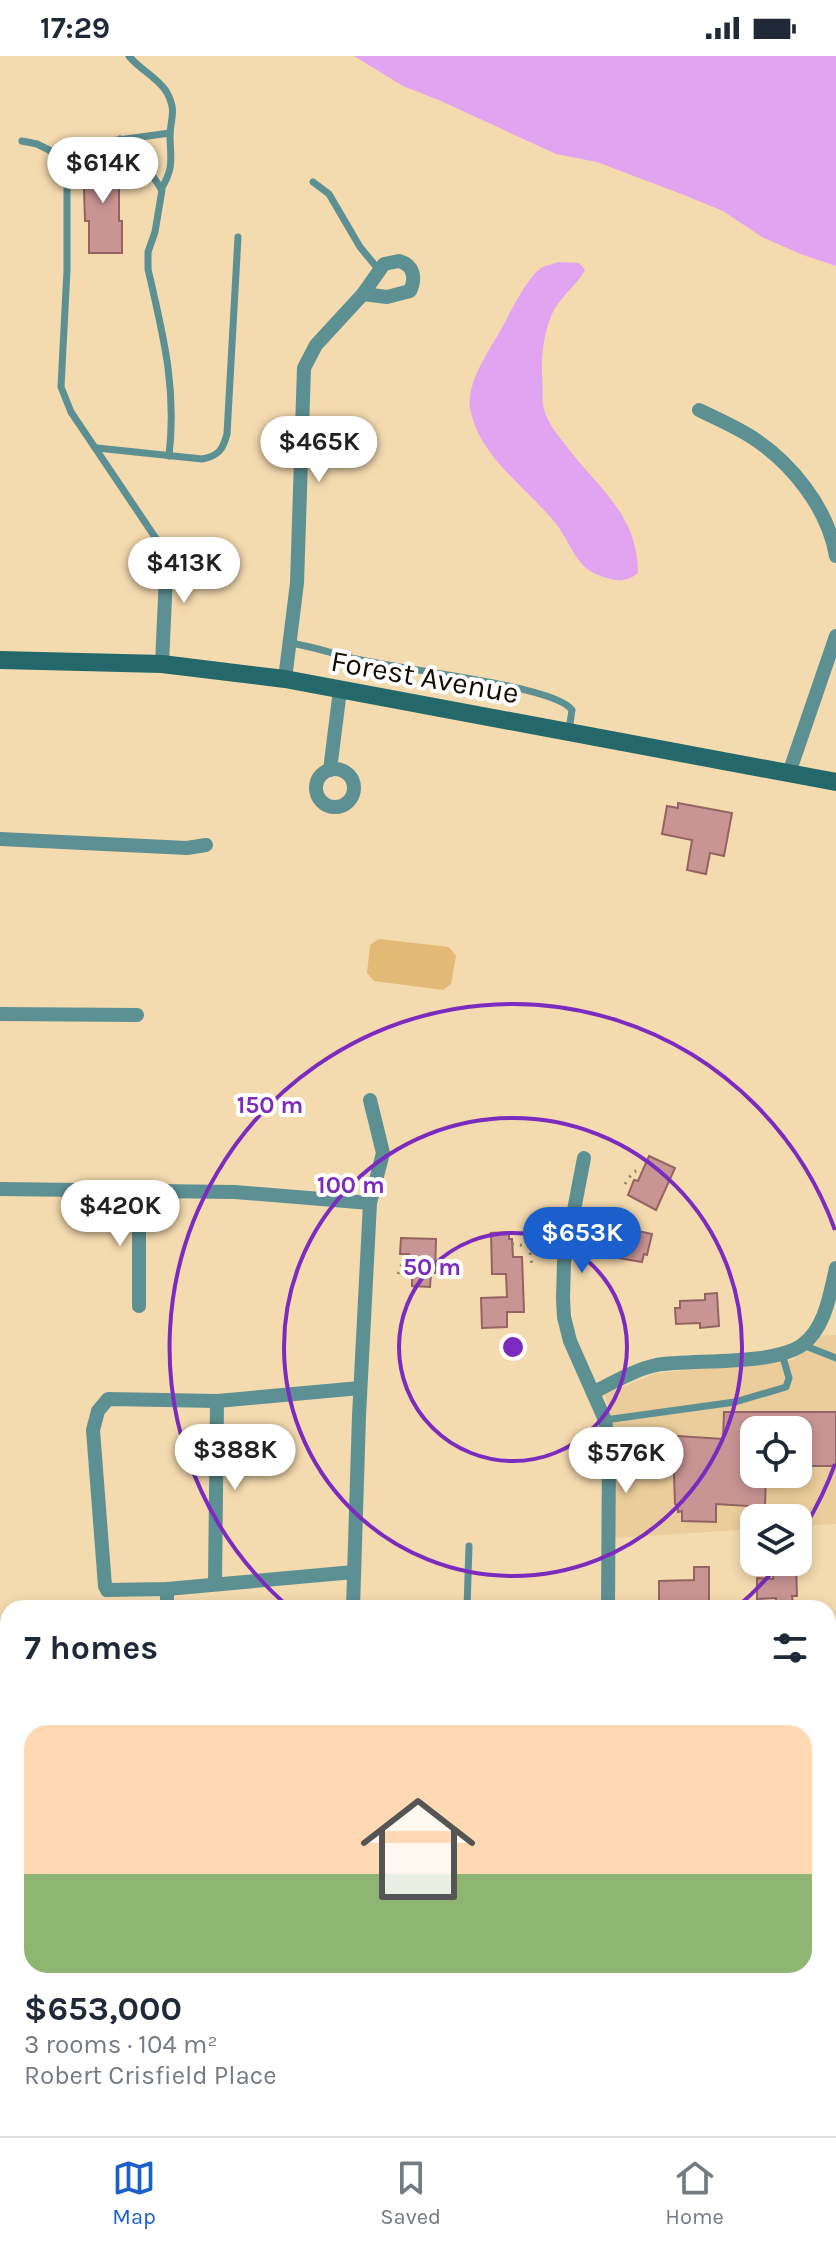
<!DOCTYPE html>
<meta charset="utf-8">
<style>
:root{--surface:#fff;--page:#f2f2f3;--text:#1f2937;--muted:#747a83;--line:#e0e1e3;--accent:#1a5fcb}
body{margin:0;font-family:Karla,sans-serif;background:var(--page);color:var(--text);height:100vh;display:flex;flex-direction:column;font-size:30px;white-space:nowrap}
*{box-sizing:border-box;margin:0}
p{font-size:26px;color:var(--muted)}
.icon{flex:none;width:44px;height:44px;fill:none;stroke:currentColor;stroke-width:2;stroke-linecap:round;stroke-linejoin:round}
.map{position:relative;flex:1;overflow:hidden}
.details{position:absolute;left:0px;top:1544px;width:836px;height:536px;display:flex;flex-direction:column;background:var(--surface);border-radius:24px 24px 0 0;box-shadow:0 4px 12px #0003}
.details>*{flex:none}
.tools{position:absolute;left:740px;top:1360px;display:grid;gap:16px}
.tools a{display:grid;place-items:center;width:72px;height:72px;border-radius:16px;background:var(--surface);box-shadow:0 4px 12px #0003;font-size:40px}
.price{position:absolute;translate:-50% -68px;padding:0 18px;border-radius:28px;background:#fff;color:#222;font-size:26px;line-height:52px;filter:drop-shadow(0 2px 4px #0008)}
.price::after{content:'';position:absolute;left:50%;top:48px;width:24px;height:18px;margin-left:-12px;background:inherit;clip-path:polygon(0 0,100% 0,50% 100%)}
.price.current{background:var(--accent);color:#fff}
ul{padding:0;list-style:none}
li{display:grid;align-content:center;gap:16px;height:424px;padding:0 24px}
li+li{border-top:2px solid var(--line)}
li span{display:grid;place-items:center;height:248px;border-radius:24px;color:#555}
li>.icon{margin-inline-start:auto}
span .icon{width:144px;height:144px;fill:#fffc;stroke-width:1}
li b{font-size:34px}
h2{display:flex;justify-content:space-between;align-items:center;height:96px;padding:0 24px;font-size:34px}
.status{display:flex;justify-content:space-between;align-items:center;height:56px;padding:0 40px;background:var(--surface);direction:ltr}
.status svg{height:22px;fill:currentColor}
.menu{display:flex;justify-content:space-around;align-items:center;height:112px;border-top:2px solid var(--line);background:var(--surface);font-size:22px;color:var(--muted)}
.menu a{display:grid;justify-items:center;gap:4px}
.menu .current{color:var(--accent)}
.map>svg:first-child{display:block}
.built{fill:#ebcd9b;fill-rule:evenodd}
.green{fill:#e3ba75}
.water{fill:#e1a4f0}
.building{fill:#c89594;stroke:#946363;stroke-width:2}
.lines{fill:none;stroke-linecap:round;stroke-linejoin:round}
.path{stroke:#968466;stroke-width:3;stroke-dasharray:2 6;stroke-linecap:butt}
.lane{stroke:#5d9093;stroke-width:7}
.street{stroke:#5d9093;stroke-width:14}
.secondary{stroke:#24686b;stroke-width:18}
.ring{fill:none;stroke:#7b2cbf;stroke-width:4}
.labels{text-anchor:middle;stroke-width:8;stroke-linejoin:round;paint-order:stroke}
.street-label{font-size:30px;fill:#140c01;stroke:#fff}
.centre{fill:#7b2cbf;stroke:#fff;stroke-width:4}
.ring-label{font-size:24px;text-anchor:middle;font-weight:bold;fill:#7b2cbf;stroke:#fff;stroke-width:8;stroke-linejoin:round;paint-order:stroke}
</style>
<div class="status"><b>17:29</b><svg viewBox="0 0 49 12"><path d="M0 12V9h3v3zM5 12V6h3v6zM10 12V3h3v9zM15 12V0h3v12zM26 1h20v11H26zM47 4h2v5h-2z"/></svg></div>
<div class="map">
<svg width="836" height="2080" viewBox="0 0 836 2080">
<rect width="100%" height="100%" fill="#f4daaf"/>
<!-- built -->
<path class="built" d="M836,1279V1468L798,1470V1462H754V1473L615,1482V1382L605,1338L657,1317L793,1304L819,1280ZM754,1374H798V1418H754Z"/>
<!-- green -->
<polygon class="green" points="379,883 449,891 456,900 451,928 443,934 374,925 367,917 370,889"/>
<!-- water -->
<g class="water">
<polygon points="354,0 836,0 836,210 803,199 762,181 723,155 684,139 597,106 556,98 441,45 403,30"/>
<path d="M559,206L579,207L585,214C576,230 559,242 552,258C544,278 541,297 542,319C543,328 542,340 543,349C546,364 555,376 564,387C596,431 638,457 638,517C624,529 610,524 594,517C575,509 567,479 553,464C524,430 479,400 470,352C466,325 492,291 504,268C512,253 528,221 541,212C546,209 553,208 559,206Z"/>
<polygon points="836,1716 836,2080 632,2080 652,2072 828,2072 828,1717"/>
</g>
<!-- building -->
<g class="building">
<polygon points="83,100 116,101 116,118 119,118 119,165 122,165 122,197 89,197 89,165 85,165"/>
<polygon points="678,747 732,757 724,800 710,797 706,818 687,814 692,784 662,778 667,750 678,752"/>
<polygon points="649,1100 675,1112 656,1154 628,1139 634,1124 638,1125"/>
<polygon points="624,1172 652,1178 647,1199 644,1198 642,1206 601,1199 605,1183 620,1186"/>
<polygon points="509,1176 509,1183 512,1183 513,1201 522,1201 524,1256 507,1256 507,1271 482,1272 481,1242 507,1241 506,1218 492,1218 491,1177"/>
<polygon points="401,1182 436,1183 435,1217 431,1217 430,1231 412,1230 412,1222 408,1222 409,1198 400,1198"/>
<polygon points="717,1237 719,1270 700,1272 700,1267 676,1268 675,1252 680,1252 680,1245 705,1244 705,1238"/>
<polygon points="724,1356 836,1356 836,1410 798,1410 798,1374 754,1374 754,1418 766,1418 765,1451 716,1448 716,1466 682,1465 682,1455 678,1456 678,1450 675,1448 673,1390 678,1391 678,1380 723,1383"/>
<polygon points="796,1508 797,1540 792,1540 793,1549 776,1549 776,1542 757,1543 757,1522 773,1523 773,1509"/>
<polygon points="694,1511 709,1511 709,1551 694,1551 694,1546 659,1546 659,1525 694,1524"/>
</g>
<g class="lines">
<!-- path -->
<g class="path">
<polyline points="625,1128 633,1116 643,1113"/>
<polyline points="512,1188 529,1190 532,1209"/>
<polyline points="398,1218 406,1198"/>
<polyline points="828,1894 836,1894"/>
<polyline points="828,1980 836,1979"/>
<polyline points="828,2051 836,2050"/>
<polyline points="789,2072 790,2080"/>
</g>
<!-- lane -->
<g class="lane">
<path d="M129,0C139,13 157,21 166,35C177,54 171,61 170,78C170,101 175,111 161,133"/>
<path d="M120,83L144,107L162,134L155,176L148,196V213C163,279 177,331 169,400"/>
<polyline points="22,85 37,88 55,97 67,121 67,214 61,331 71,356 163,493"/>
<polyline points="55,97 89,88 170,77"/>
<polyline points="313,126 329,138 360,191 379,214"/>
<path d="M97,392L202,403C219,400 223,393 227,378L238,181"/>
<path d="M289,587C313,590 333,598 356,603C394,613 555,629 572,654L569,674"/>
<polyline points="803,1289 836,1302"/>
<polyline points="605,1364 735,1346 786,1331 789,1322 782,1298"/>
<polyline points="467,1552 469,1490"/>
</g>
<!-- street -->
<g class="street">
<path d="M399,205C414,209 416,222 410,235L387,241L363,238L384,208Z"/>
<path d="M699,354C716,362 734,370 750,380C791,406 828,452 836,500"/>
<polyline points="162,608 166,519 163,493"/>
<polyline points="285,623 297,527 304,312 316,289 363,238"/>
<circle cx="335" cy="732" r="19"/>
<polyline points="330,714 340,634"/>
<polyline points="789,717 836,580"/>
<polyline points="0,783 187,792 206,789"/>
<polyline points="0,958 137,959"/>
<polyline points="584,1102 564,1206 563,1243 564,1261 570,1285 605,1364 609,1392 608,1552"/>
<polyline points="0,1133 235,1136 370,1147"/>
<polyline points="139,1134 139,1250"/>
<path d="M594,1336C614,1326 634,1314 656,1309C694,1303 772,1310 802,1289C825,1273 830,1238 836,1212"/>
<polyline points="354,1516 167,1533 107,1534 105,1530 93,1374 98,1355 108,1343 217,1345 360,1332"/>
<polyline points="215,1527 217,1345"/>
<polyline points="167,1533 167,1552"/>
<polyline points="353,1552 359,1360 370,1147 383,1097 370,1044"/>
<polyline points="81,2080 83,2072"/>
</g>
<!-- secondary -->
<g class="secondary">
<polyline points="0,604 162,608 285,623 836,726"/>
<polyline points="828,1600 836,1599"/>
<polyline points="0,1685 8,1685"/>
</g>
</g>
<!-- distance rings -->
<g class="ring">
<circle cx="513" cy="1291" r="114"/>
<circle cx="513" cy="1291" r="229"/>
<path d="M835 1408A343 343 0 0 1 799 1480M780 1507A343 343 0 0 1 736 1552M290 1552A343 343 0 1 1 835 1174"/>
</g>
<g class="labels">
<!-- street labels -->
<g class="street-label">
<text transform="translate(425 621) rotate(10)" y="10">Forest Avenue</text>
</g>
</g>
<circle cx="513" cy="1291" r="12" class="centre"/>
<g class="ring-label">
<text x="270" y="1057">150 m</text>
<text x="351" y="1137">100 m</text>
<text x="432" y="1219">50 m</text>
</g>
</svg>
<div class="tools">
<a><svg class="icon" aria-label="locate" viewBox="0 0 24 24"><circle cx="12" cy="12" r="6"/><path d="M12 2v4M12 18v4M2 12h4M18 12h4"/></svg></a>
<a><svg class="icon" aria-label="layers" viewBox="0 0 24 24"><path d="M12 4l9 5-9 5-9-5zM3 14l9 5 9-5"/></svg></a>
</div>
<b class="price" style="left:103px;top:149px">$614K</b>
<b class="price" style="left:319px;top:428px">$465K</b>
<b class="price" style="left:184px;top:549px">$413K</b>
<b class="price" style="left:120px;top:1192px">$420K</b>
<b class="price current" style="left:582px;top:1219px">$653K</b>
<b class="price" style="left:235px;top:1436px">$388K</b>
<b class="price" style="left:626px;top:1439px">$576K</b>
<section class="details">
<h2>7 homes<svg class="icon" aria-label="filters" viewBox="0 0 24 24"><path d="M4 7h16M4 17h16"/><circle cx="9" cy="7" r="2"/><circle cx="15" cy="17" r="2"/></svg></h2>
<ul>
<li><span style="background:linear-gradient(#ffd9b3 60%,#8fb573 0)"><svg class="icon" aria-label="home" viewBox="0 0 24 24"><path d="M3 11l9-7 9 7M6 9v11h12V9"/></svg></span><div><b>$653,000</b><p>3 rooms · 104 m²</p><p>Robert Crisfield Place</p></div></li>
</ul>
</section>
</div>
<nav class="menu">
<a class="current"><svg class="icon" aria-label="map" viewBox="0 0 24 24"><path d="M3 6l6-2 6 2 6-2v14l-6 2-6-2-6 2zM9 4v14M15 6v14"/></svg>Map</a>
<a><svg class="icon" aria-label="saved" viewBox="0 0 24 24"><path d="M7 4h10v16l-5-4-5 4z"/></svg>Saved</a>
<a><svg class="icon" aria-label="home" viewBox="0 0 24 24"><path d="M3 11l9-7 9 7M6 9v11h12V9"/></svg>Home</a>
</nav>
